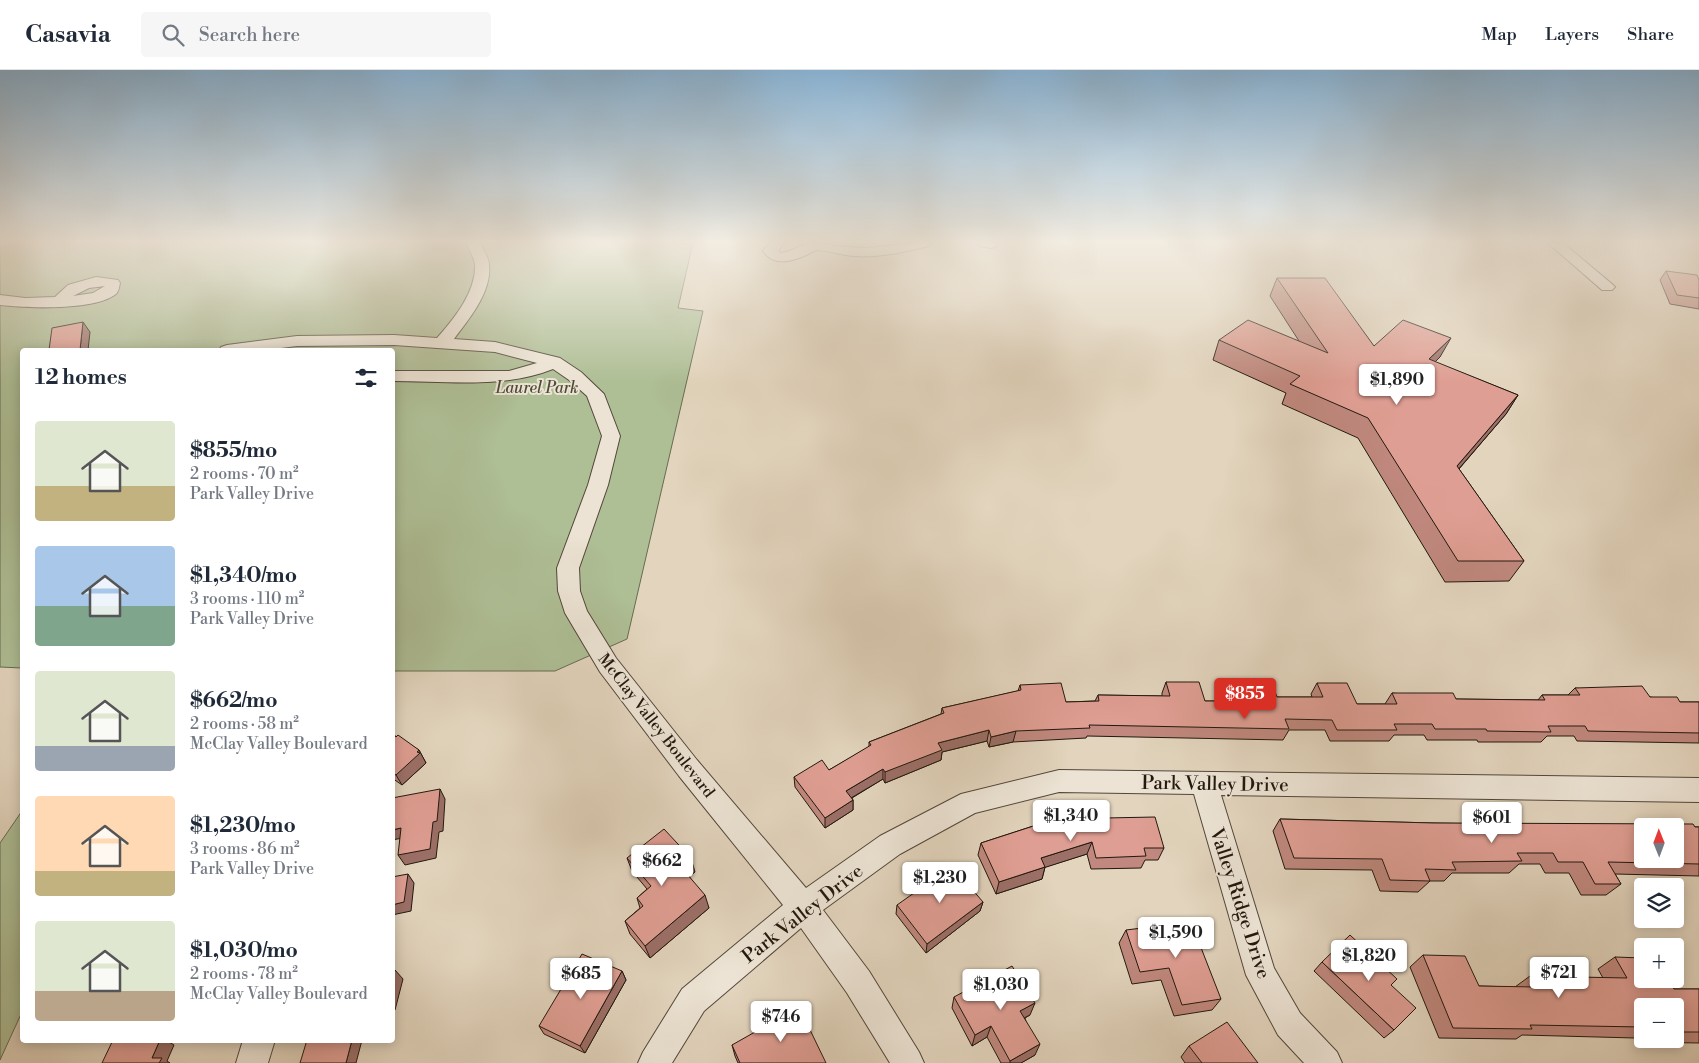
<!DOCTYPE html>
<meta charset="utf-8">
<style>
:root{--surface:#fff;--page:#f6f6f7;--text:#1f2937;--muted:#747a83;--line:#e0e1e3;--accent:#d93025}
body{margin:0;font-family:"Libre Bodoni",serif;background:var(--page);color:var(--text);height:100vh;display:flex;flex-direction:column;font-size:19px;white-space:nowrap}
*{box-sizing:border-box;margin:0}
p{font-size:16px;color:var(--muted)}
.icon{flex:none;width:28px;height:28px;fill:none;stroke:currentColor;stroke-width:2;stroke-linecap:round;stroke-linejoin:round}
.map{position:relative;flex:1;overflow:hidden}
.details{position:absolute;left:20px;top:278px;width:375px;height:695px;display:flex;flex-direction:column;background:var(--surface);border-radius:5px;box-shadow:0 2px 12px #0003}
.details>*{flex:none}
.needle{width:32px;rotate:359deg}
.fabs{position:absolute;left:1634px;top:748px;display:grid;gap:10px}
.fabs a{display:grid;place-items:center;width:50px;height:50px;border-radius:5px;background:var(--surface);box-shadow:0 2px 12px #0003;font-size:25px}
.price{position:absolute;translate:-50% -42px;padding:0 11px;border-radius:5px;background:#fff;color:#222;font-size:16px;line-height:32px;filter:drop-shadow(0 1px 2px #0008)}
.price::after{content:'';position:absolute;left:50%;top:30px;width:15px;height:11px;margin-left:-8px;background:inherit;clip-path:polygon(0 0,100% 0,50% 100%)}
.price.selected{background:var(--accent);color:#fff}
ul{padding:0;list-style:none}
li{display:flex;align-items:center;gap:15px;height:125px;padding:0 15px}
li span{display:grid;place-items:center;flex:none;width:140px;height:100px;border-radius:5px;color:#555}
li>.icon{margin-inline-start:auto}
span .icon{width:60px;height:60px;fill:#fffc;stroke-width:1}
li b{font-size:21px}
h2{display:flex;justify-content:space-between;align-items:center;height:60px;padding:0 15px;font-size:21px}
header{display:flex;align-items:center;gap:30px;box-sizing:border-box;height:70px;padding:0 25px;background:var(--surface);border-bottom:1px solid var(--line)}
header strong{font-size:24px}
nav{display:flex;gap:28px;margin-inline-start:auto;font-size:18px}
.search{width:350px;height:45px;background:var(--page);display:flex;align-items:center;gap:12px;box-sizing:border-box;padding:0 18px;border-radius:5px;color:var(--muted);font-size:19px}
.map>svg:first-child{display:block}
.green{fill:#aebe95;stroke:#686b52}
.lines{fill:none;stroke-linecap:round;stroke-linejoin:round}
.minor-casing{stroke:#52473a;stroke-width:2}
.minor{fill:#ece3d4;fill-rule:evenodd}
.wall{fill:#c0887e;stroke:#22180e;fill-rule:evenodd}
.shaded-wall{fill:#9c6f67;stroke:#22180e}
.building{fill:#df9e93;stroke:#22180e;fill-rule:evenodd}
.labels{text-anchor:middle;stroke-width:4;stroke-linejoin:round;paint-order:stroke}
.park-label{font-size:16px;font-style:italic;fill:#4c4a36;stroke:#ece3d4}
.street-label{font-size:16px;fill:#22180e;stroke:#ece3d4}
.near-street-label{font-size:19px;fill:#22180e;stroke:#ece3d4}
</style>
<header>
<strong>Casavia</strong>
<div class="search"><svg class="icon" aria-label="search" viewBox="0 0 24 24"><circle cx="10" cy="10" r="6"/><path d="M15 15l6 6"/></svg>Search here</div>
<nav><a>Map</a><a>Layers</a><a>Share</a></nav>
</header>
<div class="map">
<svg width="1699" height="993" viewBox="0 0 1699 993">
<rect width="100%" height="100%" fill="#e2d4bd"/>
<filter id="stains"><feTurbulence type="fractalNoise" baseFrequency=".004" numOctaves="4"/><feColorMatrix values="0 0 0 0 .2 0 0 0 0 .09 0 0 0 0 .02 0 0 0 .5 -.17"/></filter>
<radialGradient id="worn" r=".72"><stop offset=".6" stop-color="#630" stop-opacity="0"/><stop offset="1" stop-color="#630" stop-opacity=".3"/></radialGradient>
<!-- green -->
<g class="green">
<polygon points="0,173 693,173 678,238 703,241 627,569 555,601 393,601 392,280 22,280 22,598 0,597"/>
<polygon points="22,741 22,942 0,990 0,773"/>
</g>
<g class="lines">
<!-- minor casing -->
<g class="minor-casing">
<g id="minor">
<path d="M466,173H480C483,180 489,187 489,195C492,222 469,249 454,269L495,272L560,288L581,302L604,324L620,366L608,415L579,498L580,521L587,541L616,588L697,690L806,818L880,766L961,724L1059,700L1699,708V732L1221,725L1274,898L1300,943L1337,982L1342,993H1304L1278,965L1246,905L1194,724L1059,722L975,743L900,784L823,840L869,901L919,982L924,993H890L847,923L801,858L704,941L672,993H638L643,982L682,919L783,835L679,706L600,602L565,543L558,521L557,498L588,415L602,366L587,326L569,310L553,299C503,319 445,311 392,311V301H509L537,293L495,282L394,275L297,276L265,280H219L221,277L227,275L297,266L394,265L437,268C454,249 476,222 475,195C474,187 469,180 466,173Z"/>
<path d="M770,173H784L778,181L781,183L787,182L804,175L803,173C824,173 844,178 865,178C887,177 909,172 931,173L929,176C904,182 879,188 853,186C841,185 830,181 818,180C814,180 809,184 804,186C790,192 773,196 763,181Z"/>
<polygon points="978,173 997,173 998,174 996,177 991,178 980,176"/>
<polygon points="1548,173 1563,173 1612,214 1615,217 1612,220 1602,220"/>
<path d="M96,207L118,210L120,213C119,217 119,221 116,224C95,241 26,238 0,235V225L25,228L55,227L68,215ZM105,216L93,223L73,226L89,218Z"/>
<polygon points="243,970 275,970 268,993 236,993"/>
</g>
</g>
<!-- minor -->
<use href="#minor" class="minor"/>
</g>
<!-- wall -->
<g class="wall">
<polygon points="1666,201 1699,210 1699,239 1670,234 1660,210"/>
<polygon points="1277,208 1374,276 1440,287 1435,292 1518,325 1506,344 1459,399 1524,491 1509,511 1445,512 1358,368 1282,334 1286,323 1213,290 1219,270 1299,271 1270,226"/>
<polygon points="1166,612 1205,631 1238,631 1236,627 1241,616 1277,627 1312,627 1311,624 1317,613 1357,634 1385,634 1392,623 1456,629 1538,630 1542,625 1568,625 1575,618 1650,627 1680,632 1699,632 1699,673 1577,671 1574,666 1547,666 1541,672 1478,672 1477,670 1427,670 1424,665 1394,665 1389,671 1330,671 1325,660 1289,660 1283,670 1087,666 1086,668 1013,672 989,677 987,671 942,682 941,690 885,713 883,709 852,728 853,730 853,740 825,758 795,717 794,707 829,700 869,677 869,672 941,644 942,638 1018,621 1020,615 1066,632 1095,631 1098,625 1162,626 1162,623"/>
<polygon points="392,664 419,680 426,693 402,715 392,708"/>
<polygon points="1055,749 1164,778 1158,790 1145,790 1141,798 1091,799 1087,784 1045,797 1042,809 996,824 978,785 981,773"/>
<polygon points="1280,749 1434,753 1699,757 1699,806 1615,804 1621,814 1606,825 1581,825 1569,803 1545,803 1540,794 1519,794 1509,803 1452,803 1444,811 1430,811 1418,822 1380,821 1372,800 1285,799 1273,761"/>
<polygon points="627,788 695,802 689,806 709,838 650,888 630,864 625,851 640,838 637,828 647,819 632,801"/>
<polygon points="983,832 980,841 926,883 896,844 897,835"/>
<polygon points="1126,860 1221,929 1212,940 1174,946 1161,910 1132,914 1119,873"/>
<path d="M1423,885L1479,916L1515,917L1530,906L1603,908L1598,899L1615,887L1674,919H1699V973L1637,972L1635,968L1522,965L1516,969L1439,968L1410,897ZM1642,936H1675V969H1642Z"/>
<polygon points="1322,892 1394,960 1384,968 1314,901"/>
<polygon points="622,901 626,910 585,983 544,964 539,956"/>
<polygon points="954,927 1030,945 1025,948 1035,985 1021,993 1001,993 987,967 972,976 952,938"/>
<polygon points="732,975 826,993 738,993 735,986"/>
<polygon points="1189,976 1258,993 1185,993 1181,987"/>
</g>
<!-- shaded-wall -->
<g class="shaded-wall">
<polygon points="83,252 90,262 88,280 80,280"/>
<polygon points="1451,268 1440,287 1418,309 1429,289"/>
<polygon points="1518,325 1506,344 1444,416 1457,396"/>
<polygon points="989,660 987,671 942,682 941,690 885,713 885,702 938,673"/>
<polygon points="1016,661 1013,672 989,677 991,667"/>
<polygon points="419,680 426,693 402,715 396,705"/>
<polygon points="883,699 883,709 846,731 846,721"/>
<polygon points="440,719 445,729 443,761 439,762 436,788 405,795 398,785 433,752"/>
<polygon points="853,730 853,740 825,758 825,748"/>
<polygon points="401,758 408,767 392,770 392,760"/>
<polygon points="1092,772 1087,784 1037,800 1041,788"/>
<polygon points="691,788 695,802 684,810 681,797"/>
<polygon points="1045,797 1042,809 996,824 999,812"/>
<polygon points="408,804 414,813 411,841 392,845 392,835"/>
<polygon points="705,825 709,838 650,888 645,876"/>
<polygon points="983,832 980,841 926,883 927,874"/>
<polygon points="395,900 403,909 395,940 392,937 392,911"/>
<polygon points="622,901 626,910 585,983 580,976"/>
<polygon points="1035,933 1030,945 1016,952 1020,941"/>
<polygon points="991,956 987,967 972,976 975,965"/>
<polygon points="160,970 166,970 174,975 167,991 170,993 159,993 152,988"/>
<polygon points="352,970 362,970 356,993 346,993"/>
<polygon points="1040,974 1035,985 1021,993 1010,993 1010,991"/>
</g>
<!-- building -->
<g class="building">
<polygon points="1666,201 1697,205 1699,210 1699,228 1677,225"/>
<polygon points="1277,208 1325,208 1374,276 1403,250 1451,268 1429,289 1518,325 1457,396 1524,491 1458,491 1368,348 1290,314 1300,306 1219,270 1248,250 1328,283"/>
<polygon points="83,252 80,280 49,280 52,258"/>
<polygon points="1166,612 1199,612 1205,631 1247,631 1241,616 1273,616 1277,627 1323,627 1317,613 1347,613 1357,634 1397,634 1392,623 1453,623 1456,629 1545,630 1542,625 1580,625 1575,618 1642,616 1650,627 1677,627 1680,632 1699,632 1699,663 1588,661 1585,656 1548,656 1551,662 1487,661 1486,659 1435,659 1432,654 1394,654 1397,660 1337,660 1332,650 1285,649 1289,659 1089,655 1090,658 1016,661 991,667 989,660 938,673 942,680 885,702 883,699 846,721 853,730 825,748 794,707 822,690 829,700 871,675 869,672 944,643 942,638 1021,620 1020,615 1061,613 1066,632 1099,631 1098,625 1170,626"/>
<polygon points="392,664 396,667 398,665 419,680 417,682 420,683 396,705 392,703"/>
<polygon points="440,719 437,751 433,752 430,779 398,785 401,758 392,760 392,728"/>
<polygon points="1155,747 1164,778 1144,778 1146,786 1096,788 1092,772 1041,788 1045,797 999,812 981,773 1055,749"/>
<path d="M1280,749L1434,753L1693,754L1695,757H1699V794L1608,792L1621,814H1595L1583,792H1558L1553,783H1517L1522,791L1452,792L1456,800L1425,799L1430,811L1390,810L1382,789L1294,788ZM1642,756H1675V789H1642Z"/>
<polygon points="664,759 691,788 681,797 705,825 645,876 625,851 643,836 637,828 651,816 627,788"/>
<polygon points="952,796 983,832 927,874 897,835"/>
<polygon points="408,804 404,832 392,835 392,807"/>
<polygon points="1191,852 1221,929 1182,935 1169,898 1140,902 1126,860"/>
<polygon points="1350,865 1397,909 1391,915 1416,938 1394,960 1322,892"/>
<polygon points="582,884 622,901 580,976 539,956"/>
<polygon points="1423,885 1465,886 1479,916 1535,917 1530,906 1627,908 1615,887 1642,888 1642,909 1668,909 1674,919 1699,919 1699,962 1675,962 1675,936 1642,936 1642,957 1530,955 1532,959 1453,958"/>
<polygon points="1012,896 1035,933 1020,941 1040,974 1010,991 991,956 975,965 954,927"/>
<polygon points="395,900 392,911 392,901"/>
<polygon points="799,937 826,993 740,993 732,975"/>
<polygon points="1227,952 1258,993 1202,993 1189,976"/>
<polygon points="113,970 160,970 152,988 162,988 159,993 102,993"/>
<polygon points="307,970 352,970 346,993 300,993"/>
</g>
<!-- sky -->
<linearGradient id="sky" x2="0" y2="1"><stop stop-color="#89b4d6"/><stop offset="0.55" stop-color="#f2ece1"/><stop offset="1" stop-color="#f2ece1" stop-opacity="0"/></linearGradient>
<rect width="1699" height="312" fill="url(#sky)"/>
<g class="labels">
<!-- park labels -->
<g class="park-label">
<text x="537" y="323">Laurel Park</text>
</g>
<!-- street labels -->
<g class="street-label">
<text transform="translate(657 655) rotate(52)" y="6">McClay Valley Boulevard</text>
</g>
<!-- near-street labels -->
<g class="near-street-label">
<text transform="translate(1215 713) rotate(1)" y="7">Park Valley Drive</text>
<text transform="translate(1241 833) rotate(72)" y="7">Valley Ridge Drive</text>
<text transform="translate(802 843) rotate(-38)" y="7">Park Valley Drive</text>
</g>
</g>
<rect width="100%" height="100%" filter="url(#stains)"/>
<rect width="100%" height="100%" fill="url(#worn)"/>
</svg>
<div class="fabs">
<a><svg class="needle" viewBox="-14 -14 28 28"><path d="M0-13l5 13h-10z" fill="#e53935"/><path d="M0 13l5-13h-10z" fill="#747a83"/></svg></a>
<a><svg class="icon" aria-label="layers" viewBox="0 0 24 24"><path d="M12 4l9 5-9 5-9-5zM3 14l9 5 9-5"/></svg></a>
<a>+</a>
<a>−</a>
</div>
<b class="price" style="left:1397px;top:336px">$1,890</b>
<b class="price selected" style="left:1245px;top:650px">$855</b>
<b class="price" style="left:1071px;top:772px">$1,340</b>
<b class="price" style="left:1492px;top:774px">$601</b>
<b class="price" style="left:662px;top:817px">$662</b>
<b class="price" style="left:940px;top:834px">$1,230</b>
<b class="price" style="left:1176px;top:889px">$1,590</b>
<b class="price" style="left:1369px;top:912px">$1,820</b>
<b class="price" style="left:1559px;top:929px">$721</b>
<b class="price" style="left:581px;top:930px">$685</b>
<b class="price" style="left:1001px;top:941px">$1,030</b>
<b class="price" style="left:781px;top:973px">$746</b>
<section class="details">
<h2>12 homes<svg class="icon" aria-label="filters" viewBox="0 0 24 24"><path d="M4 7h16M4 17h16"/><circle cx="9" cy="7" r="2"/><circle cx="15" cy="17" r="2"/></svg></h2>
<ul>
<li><span style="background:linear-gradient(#dfe7d0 65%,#c2b280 0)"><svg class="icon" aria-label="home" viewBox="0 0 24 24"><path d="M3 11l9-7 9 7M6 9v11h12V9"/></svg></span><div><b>$855/mo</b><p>2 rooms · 70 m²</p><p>Park Valley Drive</p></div></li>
<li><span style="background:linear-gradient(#a9c7e8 60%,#7fa58c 0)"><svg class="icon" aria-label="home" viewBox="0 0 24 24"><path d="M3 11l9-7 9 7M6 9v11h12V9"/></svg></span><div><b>$1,340/mo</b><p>3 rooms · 110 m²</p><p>Park Valley Drive</p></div></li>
<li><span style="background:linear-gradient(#dfe7d0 75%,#9aa5b1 0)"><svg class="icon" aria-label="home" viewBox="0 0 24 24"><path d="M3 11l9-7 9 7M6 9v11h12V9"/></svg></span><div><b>$662/mo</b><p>2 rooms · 58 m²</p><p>McClay Valley Boulevard</p></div></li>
<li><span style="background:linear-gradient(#ffd9b3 75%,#c2b280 0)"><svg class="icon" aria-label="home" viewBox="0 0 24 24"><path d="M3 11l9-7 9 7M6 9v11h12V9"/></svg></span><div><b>$1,230/mo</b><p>3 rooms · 86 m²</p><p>Park Valley Drive</p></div></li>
<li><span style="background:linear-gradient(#dfe7d0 70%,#b9a48a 0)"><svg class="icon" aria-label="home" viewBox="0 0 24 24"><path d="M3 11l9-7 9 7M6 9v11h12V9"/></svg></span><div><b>$1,030/mo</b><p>2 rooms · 78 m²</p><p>McClay Valley Boulevard</p></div></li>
</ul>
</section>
</div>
